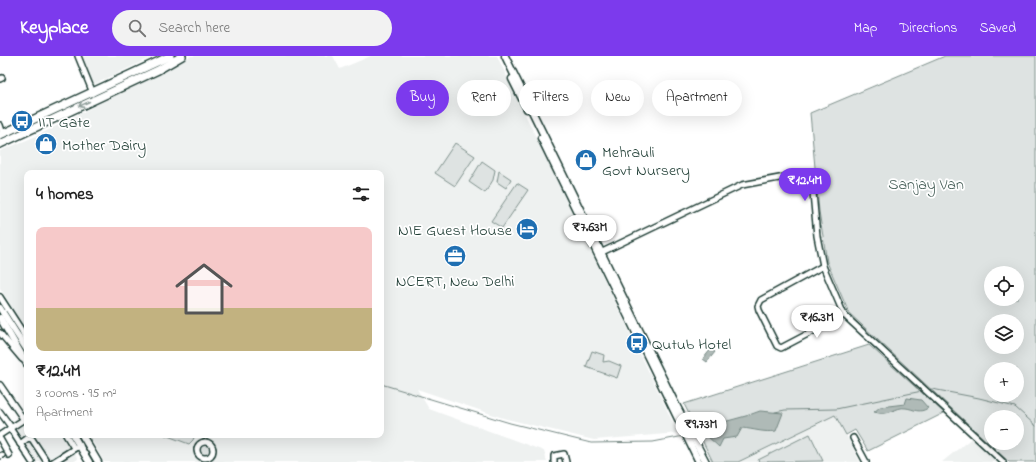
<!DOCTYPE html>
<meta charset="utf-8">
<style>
:root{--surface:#fff;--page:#f2f2f2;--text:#222;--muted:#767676;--line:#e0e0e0;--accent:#7c3aed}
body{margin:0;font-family:"Indie Flower",sans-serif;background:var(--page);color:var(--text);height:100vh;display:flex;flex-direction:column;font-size:15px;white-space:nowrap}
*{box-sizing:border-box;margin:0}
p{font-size:13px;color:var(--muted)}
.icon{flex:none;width:22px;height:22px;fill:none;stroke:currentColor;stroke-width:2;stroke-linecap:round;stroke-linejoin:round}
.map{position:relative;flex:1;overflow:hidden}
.details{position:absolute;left:24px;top:114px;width:360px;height:268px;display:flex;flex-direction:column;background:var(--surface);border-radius:8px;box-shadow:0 4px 16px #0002}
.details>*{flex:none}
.top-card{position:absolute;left:396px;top:24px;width:380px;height:36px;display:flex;gap:8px}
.buttons{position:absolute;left:984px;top:210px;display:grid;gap:8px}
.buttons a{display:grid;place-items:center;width:40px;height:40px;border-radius:50%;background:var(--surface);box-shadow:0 4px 16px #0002;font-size:20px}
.price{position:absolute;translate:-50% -34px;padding:0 9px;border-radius:14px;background:#fff;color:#222;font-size:13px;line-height:26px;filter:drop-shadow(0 1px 2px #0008)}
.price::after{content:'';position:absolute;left:50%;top:24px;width:12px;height:9px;margin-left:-6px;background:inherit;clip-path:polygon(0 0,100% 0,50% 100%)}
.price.on{background:var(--accent);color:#fff}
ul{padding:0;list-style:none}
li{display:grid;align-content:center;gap:8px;height:212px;padding:0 12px}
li+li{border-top:1px solid var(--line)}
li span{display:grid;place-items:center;height:124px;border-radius:8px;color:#555}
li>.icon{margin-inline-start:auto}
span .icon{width:72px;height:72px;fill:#fffc;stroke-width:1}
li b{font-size:17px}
h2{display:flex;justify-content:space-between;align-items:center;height:48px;padding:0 12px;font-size:17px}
.tag{padding:0 14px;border-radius:18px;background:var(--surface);box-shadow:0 4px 16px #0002;font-size:14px;line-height:36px}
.tag.on{background:var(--accent);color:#fff}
header{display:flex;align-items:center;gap:24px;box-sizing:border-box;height:56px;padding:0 20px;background:var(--accent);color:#fff}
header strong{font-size:19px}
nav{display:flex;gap:22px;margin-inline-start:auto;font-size:14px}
.search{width:280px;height:36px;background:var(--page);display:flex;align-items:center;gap:10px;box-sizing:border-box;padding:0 14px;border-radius:22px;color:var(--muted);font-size:15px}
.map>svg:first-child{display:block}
.built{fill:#eef1f0}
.green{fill:#dee3e2;stroke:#7e908b;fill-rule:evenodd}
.water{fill:#afbab7;stroke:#758883}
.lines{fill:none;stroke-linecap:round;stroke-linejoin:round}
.stream{stroke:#758883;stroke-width:1}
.minor-casing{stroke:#1f3d34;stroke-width:8}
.major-casing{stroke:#1f3d34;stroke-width:9}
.highway-casing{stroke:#1f3d34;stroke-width:10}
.minor{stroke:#fff;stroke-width:5}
.major{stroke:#fff;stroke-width:6}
.highway{stroke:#fff;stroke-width:7}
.oneway{stroke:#8f9e9a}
.labels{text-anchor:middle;stroke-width:3.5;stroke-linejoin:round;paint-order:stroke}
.poi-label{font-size:16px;fill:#1f3d34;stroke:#fff;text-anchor:start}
.park-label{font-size:16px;fill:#455e57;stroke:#fff}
</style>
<header>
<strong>Keyplace</strong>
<div class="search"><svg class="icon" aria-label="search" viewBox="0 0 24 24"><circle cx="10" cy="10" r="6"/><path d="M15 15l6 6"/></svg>Search here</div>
<nav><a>Map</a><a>Directions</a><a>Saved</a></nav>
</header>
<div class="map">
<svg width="1036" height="406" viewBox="0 0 1036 406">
<rect width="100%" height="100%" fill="#fff"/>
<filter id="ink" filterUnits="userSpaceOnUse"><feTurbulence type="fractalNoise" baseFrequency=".025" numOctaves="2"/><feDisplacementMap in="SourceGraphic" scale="8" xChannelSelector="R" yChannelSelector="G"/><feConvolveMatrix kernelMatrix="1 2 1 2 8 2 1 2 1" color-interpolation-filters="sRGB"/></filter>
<g filter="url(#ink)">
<!-- built -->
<g class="built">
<polygon points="83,0 154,0 93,29"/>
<polygon points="191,0 333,0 340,13 371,0 497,0 678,377 594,384 503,362 417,333 429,353 544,395 547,406 104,406 89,379 381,379 381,117 27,117 27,275 0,232 0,95 39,79"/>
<polygon points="836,359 860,406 738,406"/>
<polygon points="27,365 27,379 62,379 78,403 73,406 29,406 9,376"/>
<polygon points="973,381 995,401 996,406 942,406"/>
</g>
<!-- green -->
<g class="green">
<path d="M945,0H1036V406H1009L849,257L827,206L819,155L810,57ZM991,217H1017V243H991ZM991,265H1017V291H991ZM991,313H1017V339H991ZM991,361H1017V387H991Z"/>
<polygon points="455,87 475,100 455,130 435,117"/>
<polygon points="482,105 495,114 493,124 485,137 469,126"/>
<polygon points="499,115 511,123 506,132 497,126"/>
<polygon points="517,127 528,134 502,172 491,165"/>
<polygon points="869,289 944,357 868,395 855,374 846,379 835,359 738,406 713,406 684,348"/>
<polygon points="592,295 604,299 603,306 609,305 621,310 617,322 586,311"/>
<polygon points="810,378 823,405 759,406 758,404"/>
<polygon points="165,379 195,379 193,384 189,388"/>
<circle cx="205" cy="395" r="7"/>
</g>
<!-- water -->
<g class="water">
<polygon points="711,293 715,296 707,306 703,303"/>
<path d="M907,342L921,344L928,352C919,358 914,353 906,352C895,350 891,361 874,356L880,351L905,348Z"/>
<path d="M760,355L783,357L776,375C764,377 754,373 742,372L737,381L723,383L719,391L707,380L709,371C726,364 744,362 760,355Z"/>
</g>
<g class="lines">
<!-- stream -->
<g class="stream">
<polyline points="381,328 510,367 591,387 653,386 684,380"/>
<polyline points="927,334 932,333 979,342 1015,351 1036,370"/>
<polyline points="775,356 785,354 836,353 922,335"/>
<polyline points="695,378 709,376"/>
<polyline points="90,385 93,379"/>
</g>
<!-- minor casing -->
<g class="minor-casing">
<g id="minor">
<polyline points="78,0 93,37"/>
<polyline points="0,23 2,22"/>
<polyline points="0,69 3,78"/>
<polyline points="598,198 742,129 806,117 812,126 817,180 823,210 844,259 1003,406"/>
<polyline points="823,210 761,244 758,250 759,254 777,290 781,292 844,259"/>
<polyline points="0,241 22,275 27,286"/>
<polyline points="0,277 22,303"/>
<polyline points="0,329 24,364"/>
<polyline points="0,356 11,371"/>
<polyline points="10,372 32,406"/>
<polyline points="0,379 26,362"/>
<polyline points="66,379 74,392"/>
<polyline points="853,382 866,406"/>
<polyline points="0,383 9,399"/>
<circle cx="205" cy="394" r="8"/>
<polyline points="20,388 28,382 32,383 47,406"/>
<polyline points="0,400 2,399"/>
<polyline points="53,406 80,389"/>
<polyline points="554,406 554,400 564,398 566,406"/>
</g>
</g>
<!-- major casing -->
<g class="major-casing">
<g id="major">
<polyline points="505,0 674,345 706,406"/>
<polyline points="512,23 527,53"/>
<polyline points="541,82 699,406"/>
<polyline points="0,252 27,294"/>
<polyline points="0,262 27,308"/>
<polyline points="73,379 89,406"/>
<polyline points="82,379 98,406"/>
</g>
</g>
<!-- highway casing -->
<g class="highway-casing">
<g id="highway">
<polyline points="0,79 170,0"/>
<polyline points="0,88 158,14 182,0"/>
</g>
</g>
<!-- minor -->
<use href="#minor" class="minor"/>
<!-- major -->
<use href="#major" class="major"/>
<!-- highway -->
<use href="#highway" class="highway"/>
</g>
<!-- one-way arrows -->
<defs><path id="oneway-shaft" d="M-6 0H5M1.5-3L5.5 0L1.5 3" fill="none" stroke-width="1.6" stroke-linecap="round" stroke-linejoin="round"/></defs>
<use class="oneway" href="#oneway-shaft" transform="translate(84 48) rotate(155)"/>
</g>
<!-- icons -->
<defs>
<g id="bus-disc" transform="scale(1.15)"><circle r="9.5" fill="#1f6fb2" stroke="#fff"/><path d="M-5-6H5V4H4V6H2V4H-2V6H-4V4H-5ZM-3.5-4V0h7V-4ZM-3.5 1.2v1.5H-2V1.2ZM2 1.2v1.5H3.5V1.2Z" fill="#fff"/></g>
<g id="shop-disc" transform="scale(1.15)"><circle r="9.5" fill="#1f6fb2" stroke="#fff"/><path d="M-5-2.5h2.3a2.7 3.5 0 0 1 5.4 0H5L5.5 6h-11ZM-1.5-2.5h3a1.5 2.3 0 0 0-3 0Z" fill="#fff"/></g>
<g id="hotel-disc" transform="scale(1.15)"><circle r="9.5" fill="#1f6fb2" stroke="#fff"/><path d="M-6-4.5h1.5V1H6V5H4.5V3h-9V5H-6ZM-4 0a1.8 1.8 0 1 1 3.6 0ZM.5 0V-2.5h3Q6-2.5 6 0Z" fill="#fff"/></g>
<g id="office-disc" transform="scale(1.15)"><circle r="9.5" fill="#1f6fb2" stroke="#fff"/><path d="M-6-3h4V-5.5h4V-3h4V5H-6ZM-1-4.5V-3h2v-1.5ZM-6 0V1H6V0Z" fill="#fff"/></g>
</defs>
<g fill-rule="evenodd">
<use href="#bus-disc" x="22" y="65"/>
<use href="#shop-disc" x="46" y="88"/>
<use href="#shop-disc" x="586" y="104"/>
<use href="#hotel-disc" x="527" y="173"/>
<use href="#office-disc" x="455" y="200"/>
<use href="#bus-disc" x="637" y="287"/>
</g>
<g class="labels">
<!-- poi labels -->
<g class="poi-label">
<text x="38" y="71">IIT Gate</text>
<text x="62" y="94">Mother Dairy</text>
<text x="602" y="101">Mehrauli<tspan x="602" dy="18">Govt Nursery</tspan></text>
<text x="512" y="179" text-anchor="end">NIE Guest House</text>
<text x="455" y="230" text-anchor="middle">NCERT, New Delhi</text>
<text x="652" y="293">Qutub Hotel</text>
</g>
<!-- park labels -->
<g class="park-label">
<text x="926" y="133">Sanjay Van</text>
</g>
</g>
</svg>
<div class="buttons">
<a><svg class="icon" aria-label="locate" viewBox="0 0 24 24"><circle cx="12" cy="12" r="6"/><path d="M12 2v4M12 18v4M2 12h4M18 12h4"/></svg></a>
<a><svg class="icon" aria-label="layers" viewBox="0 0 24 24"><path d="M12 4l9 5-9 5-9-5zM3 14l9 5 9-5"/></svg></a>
<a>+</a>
<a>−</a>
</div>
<b class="price on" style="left:805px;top:146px">₹12.4M</b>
<b class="price" style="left:590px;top:193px">₹7.63M</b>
<b class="price" style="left:817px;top:283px">₹16.3M</b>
<b class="price" style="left:701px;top:390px">₹9.73M</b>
<div class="top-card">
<a class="tag on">Buy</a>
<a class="tag">Rent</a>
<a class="tag">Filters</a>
<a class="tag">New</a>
<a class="tag">Apartment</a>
</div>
<section class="details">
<h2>4 homes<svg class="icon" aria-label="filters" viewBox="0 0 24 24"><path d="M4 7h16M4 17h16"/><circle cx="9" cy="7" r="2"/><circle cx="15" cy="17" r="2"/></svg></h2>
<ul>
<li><span style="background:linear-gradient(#f6c9c9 65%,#c2b280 0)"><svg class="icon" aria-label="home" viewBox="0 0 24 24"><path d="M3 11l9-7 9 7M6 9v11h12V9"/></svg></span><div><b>₹12.4M</b><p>3 rooms · 95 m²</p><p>Apartment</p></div></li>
</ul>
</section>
</div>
